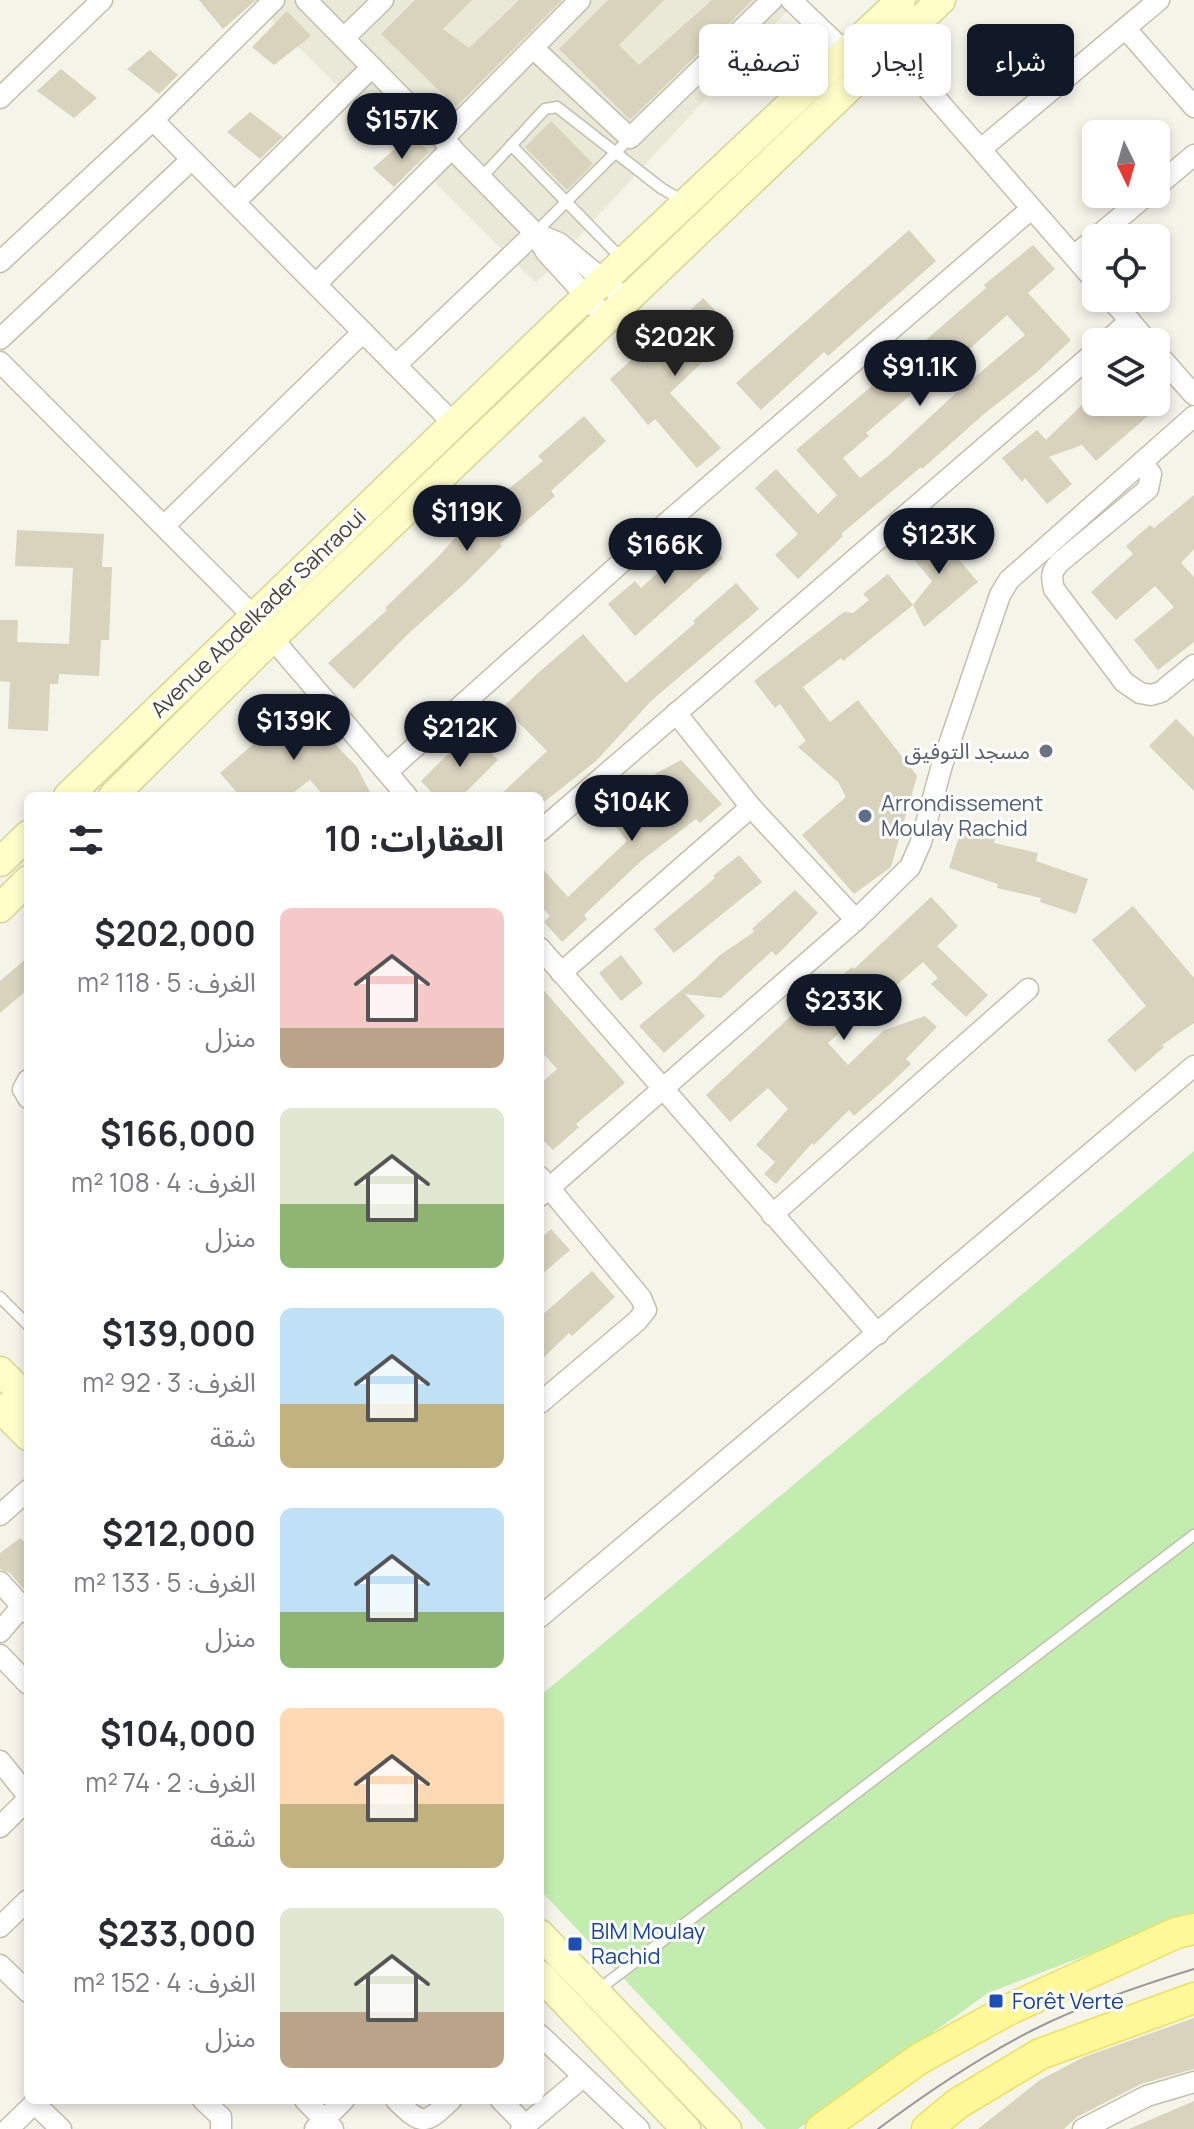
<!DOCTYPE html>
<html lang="ar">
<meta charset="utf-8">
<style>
:root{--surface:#fff;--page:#f2f2f3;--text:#2b2b33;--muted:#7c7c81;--accent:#111827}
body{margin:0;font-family:Manrope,"Noto Sans Arabic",sans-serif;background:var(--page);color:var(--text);direction:rtl;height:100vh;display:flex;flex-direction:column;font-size:30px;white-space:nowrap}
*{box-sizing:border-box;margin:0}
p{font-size:26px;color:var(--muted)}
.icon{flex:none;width:44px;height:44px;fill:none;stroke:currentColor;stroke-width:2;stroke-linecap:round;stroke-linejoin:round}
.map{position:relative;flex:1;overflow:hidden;direction:ltr}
.details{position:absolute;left:24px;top:792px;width:520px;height:1312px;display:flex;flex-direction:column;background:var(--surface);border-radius:12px;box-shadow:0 4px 12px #0003;direction:rtl}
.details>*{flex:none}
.top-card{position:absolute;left:568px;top:24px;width:506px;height:72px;direction:rtl;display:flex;gap:16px}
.needle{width:52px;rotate:175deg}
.controls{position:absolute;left:1082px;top:120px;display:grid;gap:16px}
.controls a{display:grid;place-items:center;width:88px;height:88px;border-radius:12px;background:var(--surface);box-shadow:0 4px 12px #0003;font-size:40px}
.price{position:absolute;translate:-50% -68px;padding:0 18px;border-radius:28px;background:var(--accent);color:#fff;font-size:26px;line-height:52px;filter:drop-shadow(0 2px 4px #0008)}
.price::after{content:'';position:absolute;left:50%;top:48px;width:24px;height:18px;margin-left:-12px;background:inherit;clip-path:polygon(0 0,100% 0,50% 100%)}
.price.on{background:#222;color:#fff}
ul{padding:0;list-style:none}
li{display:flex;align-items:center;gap:24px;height:200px;padding:0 40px}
li span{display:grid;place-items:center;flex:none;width:224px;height:160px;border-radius:12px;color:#555}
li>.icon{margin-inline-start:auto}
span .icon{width:96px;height:96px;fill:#fffc;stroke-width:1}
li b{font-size:34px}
h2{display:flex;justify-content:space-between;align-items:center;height:96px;padding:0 40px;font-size:34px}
.pill{padding:0 28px;border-radius:12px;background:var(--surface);box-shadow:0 4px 12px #0003;font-size:28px;line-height:72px}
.pill.on{background:var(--accent);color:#fff}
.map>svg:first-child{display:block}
.residential{fill:#eae8d7}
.green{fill:#c3ecaf}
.building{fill:#d8d3bd;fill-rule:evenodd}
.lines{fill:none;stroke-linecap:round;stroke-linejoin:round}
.service-casing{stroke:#c2bfab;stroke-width:13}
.minor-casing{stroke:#c2bfab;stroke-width:23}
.secondary-casing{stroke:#d8d596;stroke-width:31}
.primary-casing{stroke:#ece060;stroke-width:33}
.service{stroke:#fff;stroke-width:10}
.minor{stroke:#fff;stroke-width:20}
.secondary{stroke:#fffec9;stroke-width:28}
.primary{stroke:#fff898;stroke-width:30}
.tram{stroke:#989898;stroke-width:2}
.worship-dot{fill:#6b7280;stroke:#fff;stroke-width:3}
.service-dot{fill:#5c6f8a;stroke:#fff;stroke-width:3}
.transit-dot{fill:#1a4fb4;stroke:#fff;stroke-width:3}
.labels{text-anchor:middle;stroke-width:6;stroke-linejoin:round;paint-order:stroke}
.street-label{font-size:22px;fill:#4a4636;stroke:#fff}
.worship-label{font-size:22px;fill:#5b616d;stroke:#fff;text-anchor:end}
.service-label{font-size:22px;fill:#4e5e75;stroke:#fff;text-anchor:start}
.transit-label{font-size:22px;fill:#164399;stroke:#fff;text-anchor:start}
</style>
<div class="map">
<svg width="1194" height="2129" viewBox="0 0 1194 2129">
<rect width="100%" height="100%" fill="#f5f4e9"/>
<!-- residential -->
<polygon class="residential" points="251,0 797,0 536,283"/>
<!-- green -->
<polygon class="green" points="1194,1151 1194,1914 988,1993 798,2129 766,2129 540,1890 540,1696"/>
<!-- building -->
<g class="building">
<polygon points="199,0 256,0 223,29"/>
<polygon points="415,0 472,0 443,29 469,48 519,0 562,0 456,107 381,34"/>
<polygon points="608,0 664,0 619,45 639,65 712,0 753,0 630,120 559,49"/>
<polygon points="287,11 311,36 274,65 252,47"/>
<polygon points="150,50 178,75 159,94 127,69"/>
<polygon points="61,69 97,98 74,118 37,91"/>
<polygon points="250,112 283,137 260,159 227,132"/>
<polygon points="551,121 593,164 567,190 525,147"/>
<polygon points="412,134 429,152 394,187 373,168"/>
<polygon points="909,230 936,261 828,356 824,352 761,410 736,383"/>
<path d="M1033,245L1055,269L1028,293L1071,340L1036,373L984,414L922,469L921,467L841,534L843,536L798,579L775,555L798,534L755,488L776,469L818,514L837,495L796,450L912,352L986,288L984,285ZM1007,315L1025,335L958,391L887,457L860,478L843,458L869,436L866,433L940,370L943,373Z"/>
<polygon points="703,298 735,331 670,393 721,448 697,468 655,419 648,425 610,379 665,330 667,333"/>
<polygon points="1092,395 1096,402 1164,402 1096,461 1082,445 1049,457 1072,484 1047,504 1025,478 1022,482 1002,458 1037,430 1046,440"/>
<polygon points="584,416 606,441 551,491 555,496 500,544 502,546 463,585 409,633 354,689 328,663 387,610 385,608 437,558 473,518 543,461 538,456"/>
<polygon points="1194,495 1194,549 1181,563 1194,577 1194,642 1158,670 1134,640 1174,607 1155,586 1116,620 1091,592 1133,554 1126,546 1150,525 1154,528"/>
<polygon points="932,528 978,582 924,627 913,605 932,581 906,550"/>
<polygon points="17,530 104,534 102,567 112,567 109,640 101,640 99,676 59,674 58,684 50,684 48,731 8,729 10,682 0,681 0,620 18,620 17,642 69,644 73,568 15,566"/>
<polygon points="701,534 723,558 635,636 608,604 635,581 641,588"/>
<polygon points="888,574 913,605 843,661 841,658 803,687 830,722 858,700 917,776 891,867 854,894 802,835 846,797 838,782 798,747 806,741 780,704 775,708 754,681 844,612 853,613 869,600 863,594"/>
<polygon points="736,583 759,609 651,701 596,761 544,802 540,796 499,796 547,751 503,707 537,674 583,634 626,683 695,623 693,621"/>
<polygon points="294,701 357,767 372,796 324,796 310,780 289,796 240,796 220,773 265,734 263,732"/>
<polygon points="1176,719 1194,737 1194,791 1149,746"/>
<polygon points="470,732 498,760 462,796 435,796 421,781"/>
<polygon points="681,760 722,804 700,823 696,819 641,861 584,915 587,919 562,942 544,922 550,916 540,905 540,866 568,897 627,841 609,818 659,778 655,774"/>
<polygon points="963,824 996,835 994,843 1038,853 1036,861 1088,879 1076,914 1040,902 1041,898 997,888 998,884 949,868"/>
<polygon points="739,855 762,882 674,953 654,929 715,878 713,876"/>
<polygon points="795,890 818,913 776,956 772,951 721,998 685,994 705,1016 664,1053 639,1026 696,978 720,955 754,932 752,929"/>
<polygon points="931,897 958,926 937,946 988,995 966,1017 931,984 938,978 923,962 857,1020 855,1018 828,1043 848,1065 884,1030 925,1016 937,1027 906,1059 911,1064 890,1084 854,1116 849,1110 814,1145 812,1143 776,1184 764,1174 775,1162 756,1145 788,1109 768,1088 730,1122 706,1095 807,1001 809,1003 852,967 854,969"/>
<polygon points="1133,906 1194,978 1194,1023 1162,1045 1164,1047 1135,1072 1107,1040 1146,1006 1092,940"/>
<polygon points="621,955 643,983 621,1001 599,973"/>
<polygon points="28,957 28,989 0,1013 0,981"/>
<polygon points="540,986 625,1083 576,1124 579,1127 553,1150 540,1137 540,1084 557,1069 540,1050"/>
<polygon points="551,1229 570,1250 540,1276 540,1239"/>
<polygon points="592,1271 615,1297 572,1336 569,1333 540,1361 540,1317"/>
<polygon points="20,1538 28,1545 28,1594 10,1573 0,1569 0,1553"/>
<polygon points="1194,2018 1194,2069 1141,2084 1077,2117 1064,2129 978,2129 1040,2080 1084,2057"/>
<polygon points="1194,2101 1194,2129 1129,2129"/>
</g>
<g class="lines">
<!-- service casing -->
<g class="service-casing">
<g id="service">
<polyline points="511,145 623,260"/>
<polyline points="481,178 545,109 557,107 661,188 685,202"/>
<polyline points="535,233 630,138"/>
<polyline points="0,1297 28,1325"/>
<polyline points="598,1990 1194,1535"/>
</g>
</g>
<!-- minor casing -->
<g class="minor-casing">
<g id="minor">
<polyline points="306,0 535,233 546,252 607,319"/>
<polyline points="791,0 846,53"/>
<polyline points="1126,29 1194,107"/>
<polyline points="344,38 383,0"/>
<polyline points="533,48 630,138 772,0"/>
<polyline points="890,48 906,64 1096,282"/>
<polyline points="0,98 102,0"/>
<polyline points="153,120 454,424"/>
<polyline points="443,139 580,0"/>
<polyline points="981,149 1159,0"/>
<polyline points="1156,187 1194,155"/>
<polyline points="235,202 372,67"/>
<polyline points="535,233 559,243 627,300"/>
<polyline points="1074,256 1148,194"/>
<polyline points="0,262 153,120 274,0"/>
<polyline points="316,284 452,148"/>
<polyline points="1110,298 1148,342"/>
<polyline points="0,339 191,160"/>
<polyline points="1106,342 1130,321"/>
<polyline points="1156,352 1194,395"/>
<polyline points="0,362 254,617 407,796"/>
<polyline points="396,365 535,233"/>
<path d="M1142,462L1151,474L1148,489L1059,563C1051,572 1051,577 1054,589L1124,682L1140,693L1151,695L1161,692L1194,665"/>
<polyline points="164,526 363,332"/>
<polyline points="676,713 751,807 856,920"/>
<polyline points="387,772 642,544 1031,209"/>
<polyline points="540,831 1096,351"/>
<polyline points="540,948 878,1334"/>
<polyline points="561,973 751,807"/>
<polyline points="28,1080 23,1089 28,1098"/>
<polyline points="540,1177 641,1298 646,1310 637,1321 540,1403"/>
<polyline points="540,1196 856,920 910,867 921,842 942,765 1000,595 1009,580 1194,416"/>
<polyline points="772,1215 1028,989"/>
<polyline points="0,1515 28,1490"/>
<polyline points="0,1582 28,1613"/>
<polyline points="540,1617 1194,1066"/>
<polyline points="0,1632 22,1606"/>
<polyline points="0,1655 28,1684"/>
<polyline points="0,1761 28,1796"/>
<polyline points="0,1827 28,1799"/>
<polyline points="0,1927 28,1900"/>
<polyline points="0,1965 28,1992"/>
<polyline points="540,2035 639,2129"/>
<polyline points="203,2100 221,2117 221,2129"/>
<polyline points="305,2100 333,2129"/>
<path d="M396,2100C422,2126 425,2125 451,2100"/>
<polyline points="501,2100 525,2125"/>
<polyline points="34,2103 61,2129"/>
<polyline points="8,2129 38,2100"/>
<polyline points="315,2129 344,2100"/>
<polyline points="521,2129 583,2077"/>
<polyline points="1083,2129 1147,2096 1194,2082"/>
</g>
</g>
<!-- secondary casing -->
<g class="secondary-casing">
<g id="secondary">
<polyline points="68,796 552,329 901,0"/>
<polyline points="113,796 271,639 941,0"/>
<polyline points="0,862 28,835"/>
<polyline points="0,908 28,880"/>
<polyline points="0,1371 28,1399"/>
<polyline points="0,1408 28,1436"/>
<polyline points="540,1934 727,2129"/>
<polyline points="540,1975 686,2129"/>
</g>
</g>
<!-- primary casing -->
<g class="primary-casing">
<g id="primary">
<polyline points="821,2129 919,2059 1008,2010 1176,1933 1194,1929"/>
<polyline points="927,2129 957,2104 1040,2054 1194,1998"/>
</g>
</g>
<!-- service -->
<use href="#service" class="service"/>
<!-- minor -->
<use href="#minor" class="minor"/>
<!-- secondary -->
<use href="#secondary" class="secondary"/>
<!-- primary -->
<use href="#primary" class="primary"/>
<!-- tram -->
<path class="tram" d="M878,2129C929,2091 982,2055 1039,2027C1088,2003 1142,1985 1194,1969"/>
</g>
<!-- markers -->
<circle class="worship-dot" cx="1046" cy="751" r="8"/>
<circle class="service-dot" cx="865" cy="816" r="8"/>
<g class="transit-dot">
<rect x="567" y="1936" width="16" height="16" rx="4"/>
<rect x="988" y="1993" width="16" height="16" rx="4"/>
</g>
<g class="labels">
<!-- street labels -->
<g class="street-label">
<text transform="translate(258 613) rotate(-44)" y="8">Avenue Abdelkader Sahraoui</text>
</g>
<!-- worship labels -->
<g class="worship-label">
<text x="1030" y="759">مسجد التوفيق</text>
</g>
<!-- service labels -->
<g class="service-label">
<text x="881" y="811">Arrondissement<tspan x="881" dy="25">Moulay Rachid</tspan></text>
</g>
<!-- transit labels -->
<g class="transit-label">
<text x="591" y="1939">BIM Moulay<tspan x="591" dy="25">Rachid</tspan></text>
<text x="1012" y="2009">Forêt Verte</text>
</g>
</g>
</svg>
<div class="controls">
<a><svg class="needle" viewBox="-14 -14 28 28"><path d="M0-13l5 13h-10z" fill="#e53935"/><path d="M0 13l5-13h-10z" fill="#7c7c81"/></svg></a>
<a><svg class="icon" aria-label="locate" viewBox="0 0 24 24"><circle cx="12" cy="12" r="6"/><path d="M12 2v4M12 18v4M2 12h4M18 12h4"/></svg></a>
<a><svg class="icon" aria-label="layers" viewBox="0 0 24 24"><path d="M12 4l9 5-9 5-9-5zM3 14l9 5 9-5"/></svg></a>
</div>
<b class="price" style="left:402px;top:161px">$157K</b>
<b class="price on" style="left:675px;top:378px">$202K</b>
<b class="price" style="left:920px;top:408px">$91.1K</b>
<b class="price" style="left:467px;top:553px">$119K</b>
<b class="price" style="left:939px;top:576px">$123K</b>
<b class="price" style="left:665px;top:586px">$166K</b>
<b class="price" style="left:294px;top:762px">$139K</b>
<b class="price" style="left:460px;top:769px">$212K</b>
<b class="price" style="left:632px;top:843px">$104K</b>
<b class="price" style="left:844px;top:1042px">$233K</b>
<div class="top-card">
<a class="pill on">شراء</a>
<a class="pill">إيجار</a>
<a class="pill">تصفية</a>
</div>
<section class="details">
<h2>العقارات: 10<svg class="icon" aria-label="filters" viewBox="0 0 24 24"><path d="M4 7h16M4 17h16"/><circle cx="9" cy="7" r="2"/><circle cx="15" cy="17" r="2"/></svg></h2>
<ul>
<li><span style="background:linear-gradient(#f6c9c9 75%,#b9a48a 0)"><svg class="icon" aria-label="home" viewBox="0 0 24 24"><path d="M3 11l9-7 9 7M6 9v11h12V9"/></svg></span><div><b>$202,000</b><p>الغرف: 5 · 118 m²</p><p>منزل</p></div></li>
<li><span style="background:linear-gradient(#dfe7d0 60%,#8fb573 0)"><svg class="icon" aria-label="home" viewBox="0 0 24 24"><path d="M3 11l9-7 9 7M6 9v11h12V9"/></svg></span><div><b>$166,000</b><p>الغرف: 4 · 108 m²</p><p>منزل</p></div></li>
<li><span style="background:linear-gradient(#bfe0f5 60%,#c2b280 0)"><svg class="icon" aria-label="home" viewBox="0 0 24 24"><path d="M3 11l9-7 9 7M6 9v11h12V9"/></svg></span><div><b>$139,000</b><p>الغرف: 3 · 92 m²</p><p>شقة</p></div></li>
<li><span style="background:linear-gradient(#bfe0f5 65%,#8fb573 0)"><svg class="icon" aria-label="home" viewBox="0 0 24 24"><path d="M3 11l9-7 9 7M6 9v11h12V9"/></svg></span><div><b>$212,000</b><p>الغرف: 5 · 133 m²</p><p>منزل</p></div></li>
<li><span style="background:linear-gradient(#ffd9b3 60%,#c2b280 0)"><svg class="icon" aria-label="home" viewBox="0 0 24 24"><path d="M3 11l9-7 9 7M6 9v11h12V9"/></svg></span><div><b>$104,000</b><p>الغرف: 2 · 74 m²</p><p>شقة</p></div></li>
<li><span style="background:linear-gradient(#dfe7d0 65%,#b9a48a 0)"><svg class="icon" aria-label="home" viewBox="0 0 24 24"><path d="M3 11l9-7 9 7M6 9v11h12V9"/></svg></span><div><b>$233,000</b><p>الغرف: 4 · 152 m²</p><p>منزل</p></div></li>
</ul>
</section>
</div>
